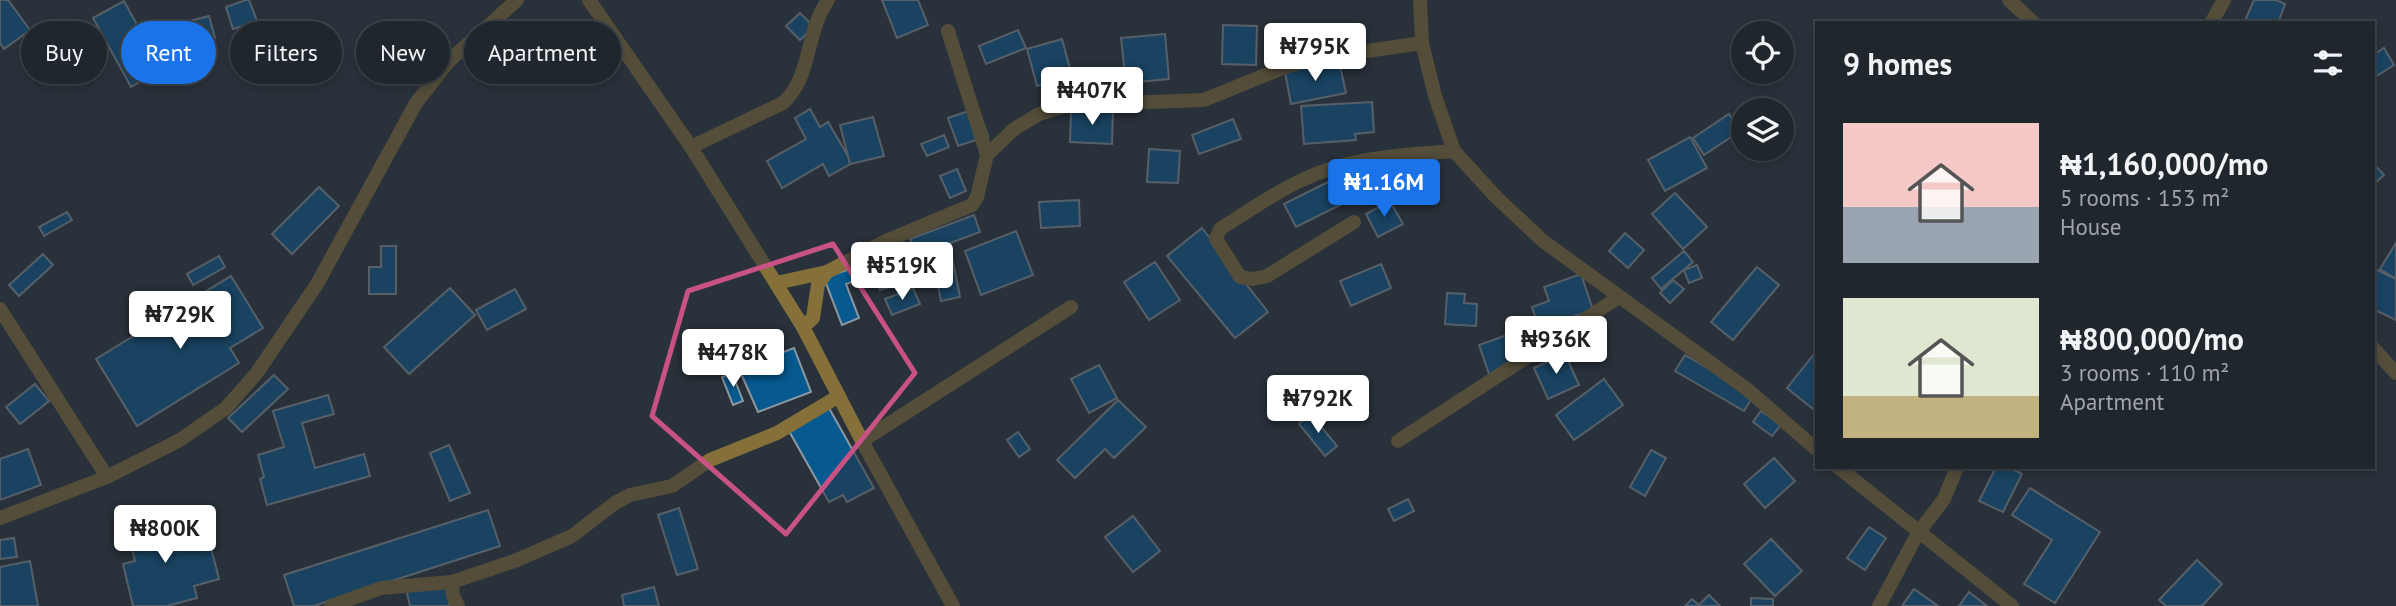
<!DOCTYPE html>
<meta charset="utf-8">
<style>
:root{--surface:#1f262c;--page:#2c3238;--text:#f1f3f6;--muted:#a1a5a9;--line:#3c4348;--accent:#1a73e8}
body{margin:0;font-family:"PT Sans",sans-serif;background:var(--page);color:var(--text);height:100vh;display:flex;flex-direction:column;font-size:26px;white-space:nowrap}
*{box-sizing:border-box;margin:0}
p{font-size:23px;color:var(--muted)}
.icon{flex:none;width:38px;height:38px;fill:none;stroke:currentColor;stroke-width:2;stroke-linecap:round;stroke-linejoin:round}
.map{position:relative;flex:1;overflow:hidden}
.details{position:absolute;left:1815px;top:21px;width:560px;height:448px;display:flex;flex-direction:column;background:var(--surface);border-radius:0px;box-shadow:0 4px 10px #0003,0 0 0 2px var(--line)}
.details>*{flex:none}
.hud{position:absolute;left:21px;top:21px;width:665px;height:63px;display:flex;gap:14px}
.controls{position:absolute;left:1731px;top:21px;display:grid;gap:14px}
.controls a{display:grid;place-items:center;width:63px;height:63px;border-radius:50%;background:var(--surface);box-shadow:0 4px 10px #0003,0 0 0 2px var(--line);font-size:35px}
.price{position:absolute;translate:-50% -60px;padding:0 16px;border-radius:7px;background:#fff;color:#222;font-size:23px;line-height:46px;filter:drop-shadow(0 2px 4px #0008)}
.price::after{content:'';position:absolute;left:50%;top:42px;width:21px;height:16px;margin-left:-10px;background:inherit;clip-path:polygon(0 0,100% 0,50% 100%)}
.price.current{background:var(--accent);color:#fff}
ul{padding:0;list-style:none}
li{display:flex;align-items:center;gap:21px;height:175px;padding:0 28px}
li span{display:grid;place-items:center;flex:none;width:196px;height:140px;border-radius:0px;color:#555}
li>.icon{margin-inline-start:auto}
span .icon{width:84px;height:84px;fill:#fffc;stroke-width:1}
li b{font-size:30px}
h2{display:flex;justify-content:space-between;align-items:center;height:84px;padding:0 28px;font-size:30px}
.chip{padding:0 24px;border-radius:32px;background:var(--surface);box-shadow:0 4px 10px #0003,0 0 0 2px var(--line);font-size:24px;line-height:63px}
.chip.current{background:var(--accent);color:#fff}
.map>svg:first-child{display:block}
.building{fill:#065a90;stroke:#8d98a1;stroke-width:2}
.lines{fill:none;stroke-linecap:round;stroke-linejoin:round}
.minor{stroke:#85703a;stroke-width:14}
.tertiary{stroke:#85703a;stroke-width:14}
.marked{fill:none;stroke:#c85283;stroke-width:5;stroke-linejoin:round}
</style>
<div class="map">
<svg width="2396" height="606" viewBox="0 0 2396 606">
<rect width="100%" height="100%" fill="#29323a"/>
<!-- building -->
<g class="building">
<polygon points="0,0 8,0 30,30 4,49 0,43"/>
<polygon points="246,0 249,0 257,21 233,29 226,7"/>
<polygon points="882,0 918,0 928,25 897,38"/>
<polygon points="2254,0 2276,0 2285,4 2278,23 2244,23"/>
<polygon points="124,1 162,70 131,87 93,18"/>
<polygon points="800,13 814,27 800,40 786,26"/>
<polygon points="209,16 215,38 192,44 186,22"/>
<polygon points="1223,25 1257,26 1256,65 1222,64"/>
<polygon points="1018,30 1026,48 986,64 979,46"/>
<polygon points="1165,34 1169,79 1126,83 1121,38"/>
<polygon points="1062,39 1072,76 1037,86 1027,49"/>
<polygon points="2384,48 2394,65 2375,77 2373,55"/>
<polygon points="1339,61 1346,93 1291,104 1285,72"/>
<polygon points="1372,102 1374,132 1355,134 1356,140 1304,144 1301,106"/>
<polygon points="978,108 988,136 958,146 948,118"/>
<polygon points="810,109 820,127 828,122 852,163 829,176 823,164 782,188 767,161 806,139 795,118"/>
<polygon points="1071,111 1113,112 1112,144 1070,142"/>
<polygon points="1729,114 1740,131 1704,155 1693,138"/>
<polygon points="873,117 884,156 850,164 840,125"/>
<polygon points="1233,119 1241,139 1199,154 1192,135"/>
<polygon points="944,135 949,147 927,156 921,144"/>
<polygon points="1690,137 1707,168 1665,191 1648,160"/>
<polygon points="1149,149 1180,151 1178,183 1147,182"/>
<polygon points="2373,163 2384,175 2373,185"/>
<polygon points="957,169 966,191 950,198 940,176"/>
<polygon points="1340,176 1352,199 1296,227 1284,204"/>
<polygon points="1401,180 1404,190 1389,194 1387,185"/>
<polygon points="319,187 339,206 292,254 272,234"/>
<polygon points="1675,193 1707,227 1683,249 1652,214"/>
<polygon points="1079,200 1080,226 1041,228 1039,202"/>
<polygon points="1390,201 1403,224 1378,237 1366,214"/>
<polygon points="67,212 72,220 44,236 39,227"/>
<polygon points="974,215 980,232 916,256 910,239"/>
<polygon points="1202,228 1268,312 1235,338 1167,256"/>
<polygon points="1016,231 1033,275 981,295 965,251"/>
<polygon points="1625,233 1644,250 1628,268 1609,251"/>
<polygon points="2396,243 2396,279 2380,269"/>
<polygon points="381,246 396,246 396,294 369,294 369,267 381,267"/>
<polygon points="1684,251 1693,262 1661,289 1652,278"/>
<polygon points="43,254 53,265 19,296 9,285"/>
<polygon points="219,256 225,267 193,285 187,274"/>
<polygon points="952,257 960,297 941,301 933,261"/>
<polygon points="1155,262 1180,300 1149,320 1124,282"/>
<polygon points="1381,264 1391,288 1351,306 1340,281"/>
<polygon points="861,265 866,277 846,284 859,318 842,325 824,278"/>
<polygon points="901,265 906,282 880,290 875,273"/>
<polygon points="1697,265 1702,278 1689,283 1684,270"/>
<polygon points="1757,267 1779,285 1733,340 1711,322"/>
<polygon points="2373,268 2396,279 2396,320 2373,309"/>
<polygon points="1581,274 1593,310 1539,328 1532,307 1549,301 1544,287"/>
<polygon points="231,276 263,328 230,348 239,363 137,426 96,359"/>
<polygon points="1673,280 1684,289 1670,303 1660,293"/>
<polygon points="450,288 475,315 409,374 384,347"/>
<polygon points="913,288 920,304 892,315 885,299"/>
<polygon points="515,289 526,309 487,330 476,310"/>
<polygon points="1447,293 1465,294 1464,303 1477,304 1476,326 1445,324"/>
<polygon points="1532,326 1542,355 1489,374 1479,345"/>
<polygon points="794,348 811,392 758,412 739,369"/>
<polygon points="1565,354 1579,385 1548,399 1534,368"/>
<polygon points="1814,354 1816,356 1816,405 1813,409 1787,388"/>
<polygon points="1685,355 1754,395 1744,411 1675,371"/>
<polygon points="1099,365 1117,398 1089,413 1071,379"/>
<polygon points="732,373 743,401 733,405 722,377"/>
<polygon points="274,375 288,389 242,432 228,418"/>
<polygon points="1604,379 1623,405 1574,440 1556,415"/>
<polygon points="35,384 49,401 20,424 6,407"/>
<polygon points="328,395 334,414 302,423 315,468 364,454 370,476 267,505 260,479 264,477 258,455 284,447 273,411"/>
<polygon points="1118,400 1146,427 1114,458 1105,449 1075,478 1057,460"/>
<polygon points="829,408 874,488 847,502 843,495 829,502 789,431"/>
<polygon points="1761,411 1781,425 1772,436 1753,422"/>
<polygon points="1311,414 1337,446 1325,456 1299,424"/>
<polygon points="1018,432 1030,449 1019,457 1007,440"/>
<polygon points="449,445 470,493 450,501 430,453"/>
<polygon points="28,449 41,485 0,500 0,459"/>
<polygon points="1651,450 1666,458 1645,496 1630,487"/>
<polygon points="1774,458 1795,481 1765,508 1744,484"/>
<polygon points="1996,467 2008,467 2022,474 2003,512 1979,501"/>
<polygon points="2030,488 2100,532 2055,603 2024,584 2052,540 2012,515"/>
<polygon points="1408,499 1414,511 1394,521 1388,509"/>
<polygon points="679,508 698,569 677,575 658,515"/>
<polygon points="488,510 500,546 314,606 294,606 284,575"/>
<polygon points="169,514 178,548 209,540 219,579 194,586 197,598 167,606 133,606 123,564 135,561 126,524"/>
<polygon points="1133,516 1160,551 1133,572 1105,537"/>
<polygon points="1869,527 1886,538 1865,570 1847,558"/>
<polygon points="14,538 17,557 0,559 0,540"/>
<polygon points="1771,539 1802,571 1775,596 1744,564"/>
<polygon points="2197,560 2222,584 2202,606 2166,606 2159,600"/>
<polygon points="30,561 38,606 0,606 0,567"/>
<polygon points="444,580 450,606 410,606 406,589"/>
<polygon points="654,587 659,606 624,606 622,595"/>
<polygon points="1914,589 1938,606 1902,606"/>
<polygon points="1969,592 1987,606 1959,606"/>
<polygon points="1709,595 1720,606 1685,606 1692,599 1699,605"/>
<polygon points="1751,598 1773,599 1773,606 1751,606"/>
</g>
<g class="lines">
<!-- minor -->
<g class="minor">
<polyline points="1420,0 1422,43 1435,96 1454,151 1496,197 1543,241 1748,390 1816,449"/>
<polyline points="2009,0 2034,23"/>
<polyline points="2211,23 2224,0"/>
<path d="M691,147L783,103C812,77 805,33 828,0"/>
<polyline points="987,155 1014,129 1039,114 1069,105 1204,100 1285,67 1312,59 1422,43"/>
<path d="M1354,222L1267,276L1253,279L1240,277L1216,239L1220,229C1246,213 1272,194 1300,181C1348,157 1402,155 1454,151"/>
<polyline points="776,283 827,272 886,241 972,205 977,197 987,155 948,31"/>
<polyline points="0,309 107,477"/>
<polyline points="803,327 813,318 818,284 827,272"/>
<polyline points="2373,348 2396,373"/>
<polyline points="862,441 1071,307"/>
<polyline points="1398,441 1619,297"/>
<polyline points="1838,467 2012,606"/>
<polyline points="0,518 107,477 180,440 226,408 256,374 317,284 416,103 450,60 517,0"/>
<polyline points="452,582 453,596 458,606"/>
<polyline points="331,606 381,588 452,582 517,560 572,536 615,503 630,495 672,486 710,460 777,433 839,396"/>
<polyline points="1879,606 1918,533 1944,499 1957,467"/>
</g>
<!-- tertiary -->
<polyline class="tertiary" points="589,0 691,147 803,327 862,441 953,606"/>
</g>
<!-- marked area -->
<path d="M0 0H2396V606H0ZM833,244L915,373L786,534L652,416L688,291Z" fill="#29323a" fill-opacity=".55" fill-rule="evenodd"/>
<path class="marked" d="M833,244L915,373L786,534L652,416L688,291Z"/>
</svg>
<div class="controls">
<a><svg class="icon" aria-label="locate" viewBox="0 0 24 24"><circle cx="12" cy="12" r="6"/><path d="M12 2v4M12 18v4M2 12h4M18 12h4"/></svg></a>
<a><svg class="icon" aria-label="layers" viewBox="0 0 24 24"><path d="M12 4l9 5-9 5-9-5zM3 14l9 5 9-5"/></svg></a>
</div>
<b class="price" style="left:1315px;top:83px">₦795K</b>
<b class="price" style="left:1092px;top:127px">₦407K</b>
<b class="price current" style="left:1384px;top:219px">₦1.16M</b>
<b class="price" style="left:902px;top:302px">₦519K</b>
<b class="price" style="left:180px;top:351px">₦729K</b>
<b class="price" style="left:1556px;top:376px">₦936K</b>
<b class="price" style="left:733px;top:389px">₦478K</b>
<b class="price" style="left:1318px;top:435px">₦792K</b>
<b class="price" style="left:165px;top:565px">₦800K</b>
<div class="hud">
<a class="chip">Buy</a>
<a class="chip current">Rent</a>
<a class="chip">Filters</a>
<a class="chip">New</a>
<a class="chip">Apartment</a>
</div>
<section class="details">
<h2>9 homes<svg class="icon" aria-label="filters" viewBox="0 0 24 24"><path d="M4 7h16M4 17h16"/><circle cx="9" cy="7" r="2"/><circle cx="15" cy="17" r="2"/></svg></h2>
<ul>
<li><span style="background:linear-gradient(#f6c9c9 60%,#9aa5b1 0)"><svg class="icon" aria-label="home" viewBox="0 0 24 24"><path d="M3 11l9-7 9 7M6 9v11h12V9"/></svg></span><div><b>₦1,160,000/mo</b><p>5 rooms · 153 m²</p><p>House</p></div></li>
<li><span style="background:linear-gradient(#dfe7d0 70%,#c2b280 0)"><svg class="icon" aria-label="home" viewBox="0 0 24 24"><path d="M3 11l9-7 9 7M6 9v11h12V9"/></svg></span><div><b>₦800,000/mo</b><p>3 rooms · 110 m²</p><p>Apartment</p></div></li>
</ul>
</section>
</div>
